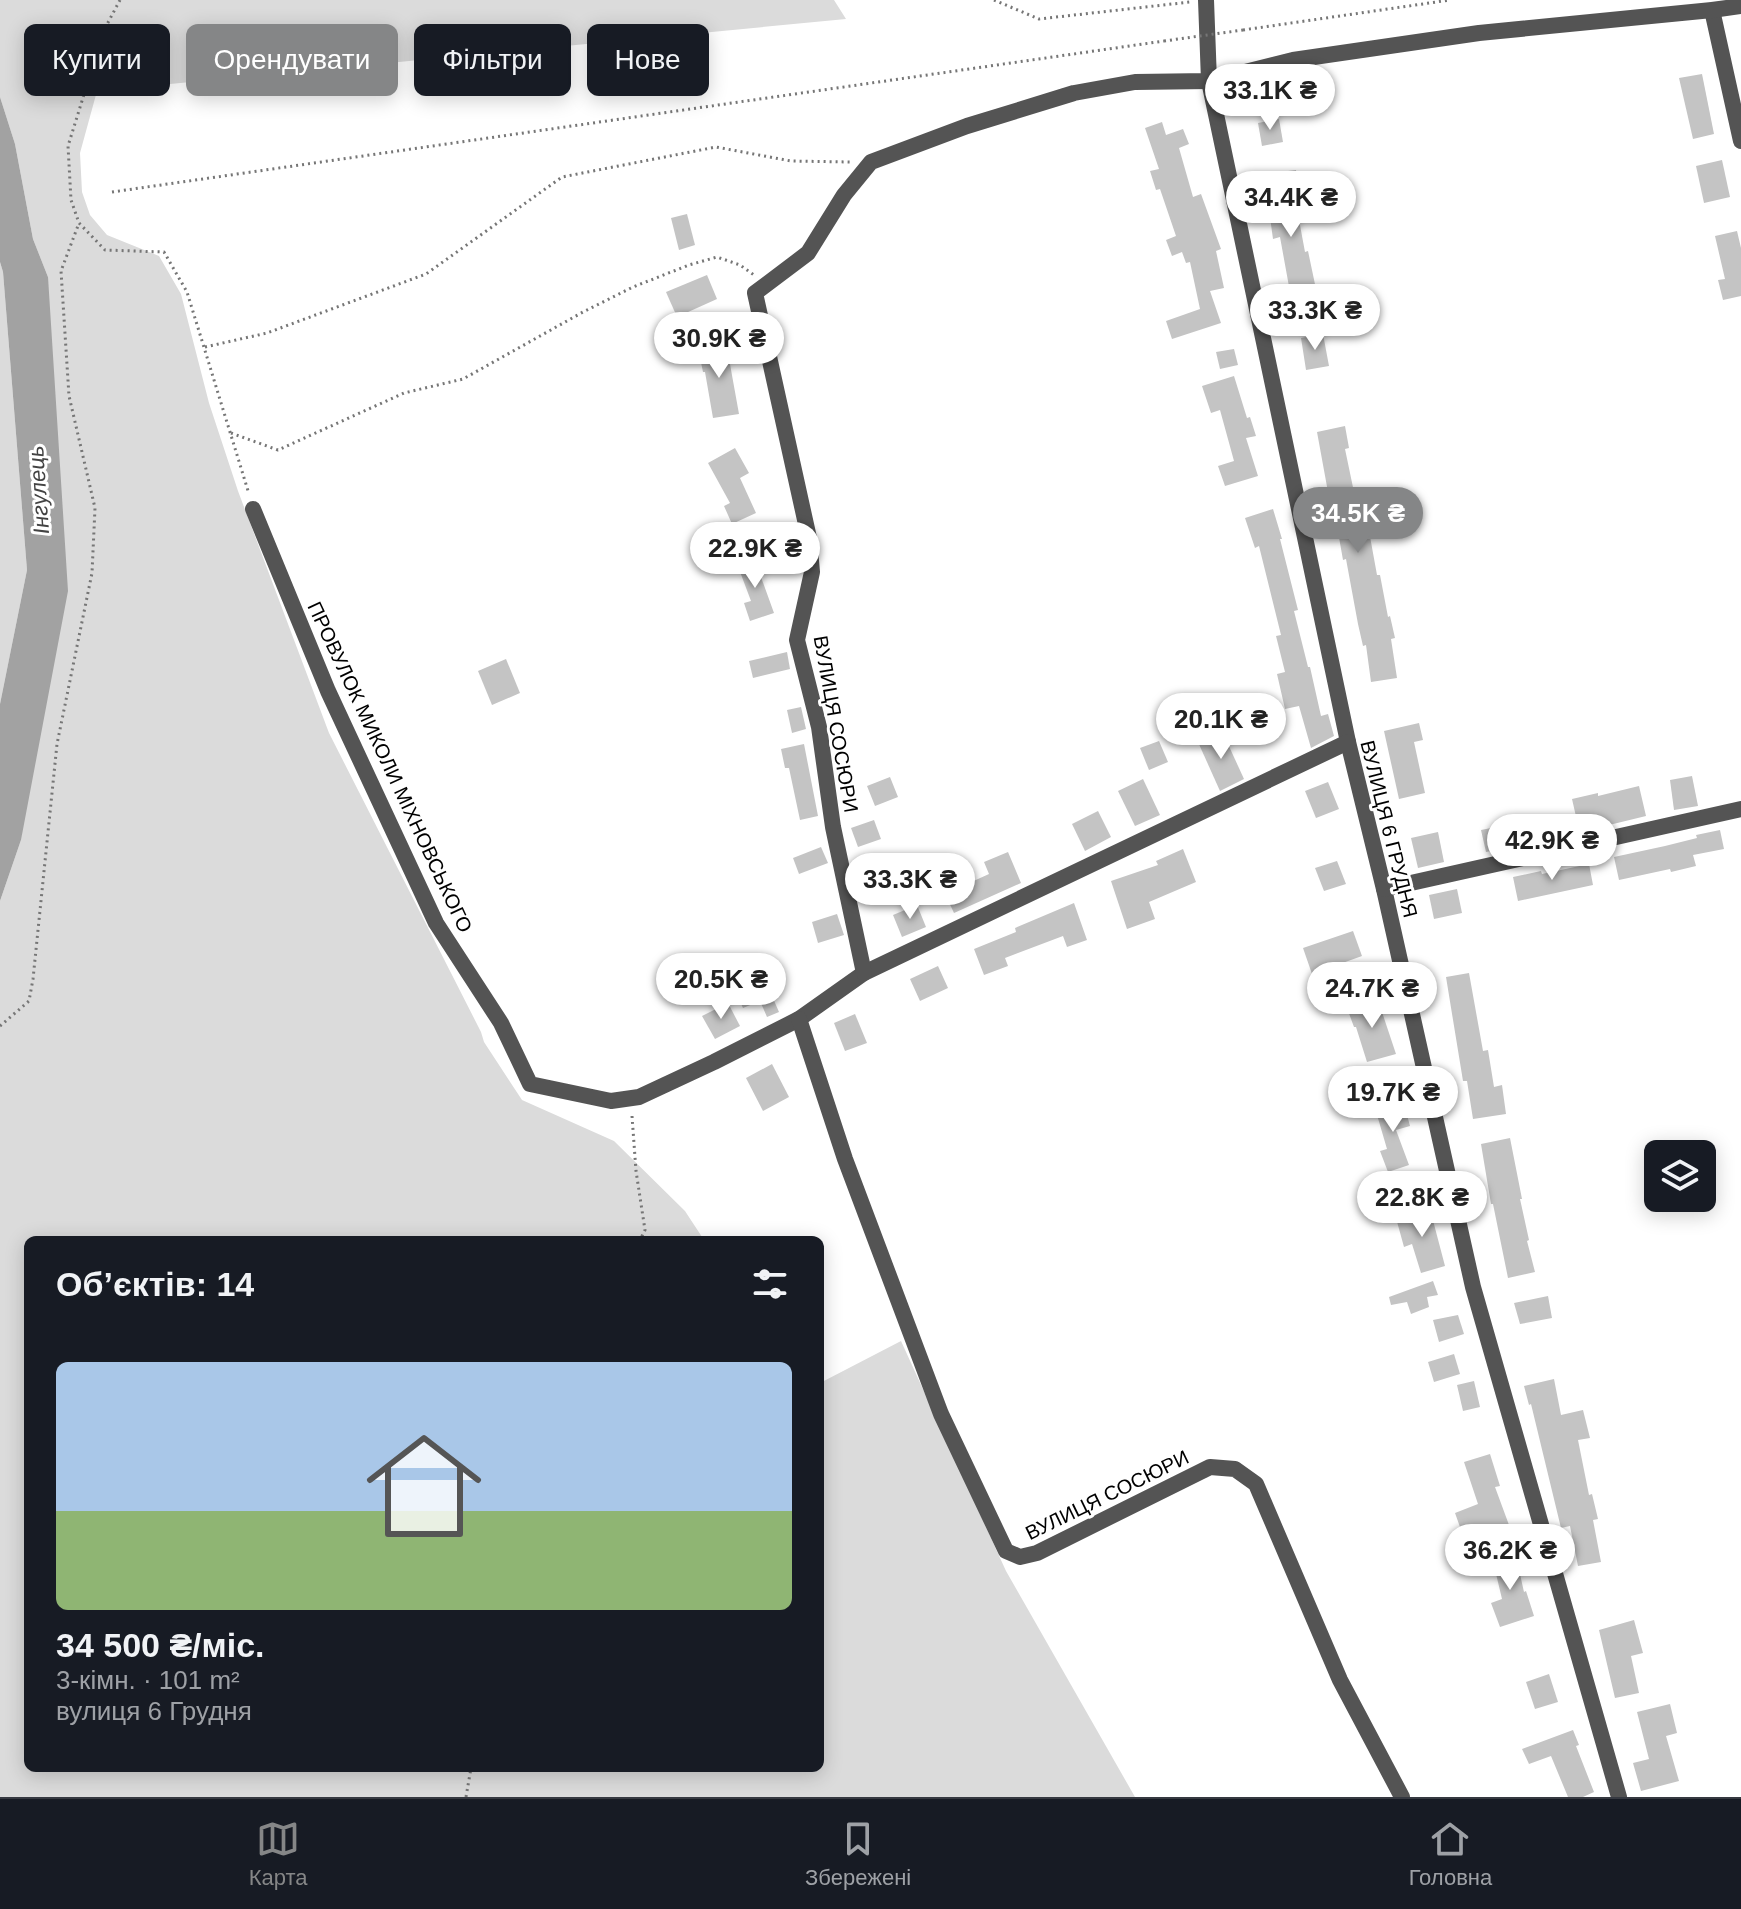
<!DOCTYPE html>
<html lang="uk">
<meta charset="utf-8">
<style>
:root{--surface:#171b24;--page:#242831;--text:#f1f3f6;--muted:#9ea1a6;--line:#363941;--accent:#858687}
body{margin:0;font-family:Arial,sans-serif;background:var(--page);color:var(--text);height:100vh;display:flex;flex-direction:column;font-size:30px;white-space:nowrap}
*{box-sizing:border-box;margin:0}
p{font-size:26px;color:var(--muted)}
.icon{flex:none;width:44px;height:44px;fill:none;stroke:currentColor;stroke-width:2;stroke-linecap:round;stroke-linejoin:round}
.map{position:relative;flex:1;overflow:hidden}
.side{position:absolute;left:24px;top:1236px;width:800px;height:536px;display:flex;flex-direction:column;background:var(--surface);border-radius:12px;box-shadow:0 4px 20px #0003}
.side>*{flex:none}
.guide{position:absolute;left:24px;top:24px;width:800px;height:72px;display:flex;gap:16px}
.controls{position:absolute;left:1644px;top:1140px;display:grid;gap:16px}
.controls a{display:grid;place-items:center;width:72px;height:72px;border-radius:12px;background:var(--surface);box-shadow:0 4px 20px #0003;font-size:40px}
.price{position:absolute;translate:-50% -68px;padding:0 18px;border-radius:28px;background:#fff;color:#222;font-size:26px;line-height:52px;filter:drop-shadow(0 2px 4px #0008)}
.price::after{content:'';position:absolute;left:50%;top:48px;width:24px;height:18px;margin-left:-12px;background:inherit;clip-path:polygon(0 0,100% 0,50% 100%)}
.price.current{background:var(--accent);color:#fff}
ul{padding:0;list-style:none}
li{display:grid;align-content:center;gap:16px;height:424px;padding:0 32px}
li+li{border-top:2px solid var(--line)}
li span{display:grid;place-items:center;height:248px;border-radius:12px;color:#555}
li>.icon{margin-inline-start:auto}
span .icon{width:144px;height:144px;fill:#fffc;stroke-width:1}
li b{font-size:34px}
h2{display:flex;justify-content:space-between;align-items:center;height:96px;padding:0 32px;font-size:34px}
.tag{padding:0 28px;border-radius:12px;background:var(--surface);box-shadow:0 4px 20px #0003;font-size:28px;line-height:72px}
.tag.current{background:var(--accent);color:#fff}
.dock{display:flex;justify-content:space-around;align-items:center;height:112px;border-top:2px solid var(--line);background:var(--surface);font-size:22px;color:var(--muted)}
.dock a{display:grid;justify-items:center;gap:4px}
.dock .current{color:var(--accent)}
.map>svg:first-child{display:block}
.green{fill:#dbdbdb}
.water{fill:#a2a2a2}
.building{fill:#c4c4c4}
.lines{fill:none;stroke-linecap:round;stroke-linejoin:round}
.path{stroke:#767676;stroke-width:3;stroke-dasharray:2 4;stroke-linecap:butt}
.minor{stroke:#545454;stroke-width:16}
.path-bridge{stroke:#767676;stroke-width:3;stroke-dasharray:2 4;stroke-linecap:butt}
.labels{text-anchor:middle;stroke-width:6;stroke-linejoin:round;paint-order:stroke}
.street-label{font-size:20px;fill:#000;stroke:#fff}
.water-label{font-size:22px;font-style:italic;fill:#434343;stroke:#fff}
</style>
<div class="map">
<svg width="1741" height="1797" viewBox="0 0 1741 1797">
<rect width="100%" height="100%" fill="#fff"/>
<!-- green -->
<g class="green">
<polygon points="0,0 834,0 846,19 97,91 80,153 82,192 90,215 107,235 159,256 181,294 209,403 238,491 329,733 481,1032 484,1042 522,1100 614,1141 685,1211 704,1240 28,1240 28,1768 820,1768 820,1383 901,1341 1006,1571 1135,1797 0,1797 0,901 21,840 48,277 33,239 15,144 0,97"/>
<polygon points="0,262 3,272 27,570 0,704"/>
</g>
<!-- water -->
<polygon class="water" points="0,97 15,144 33,239 48,277 68,591 21,840 0,901 0,704 27,570 3,272 0,262"/>
<!-- building -->
<g class="building">
<polygon points="1702,74 1714,134 1693,139 1679,78"/>
<polygon points="1279,119 1283,142 1262,146 1258,123"/>
<polygon points="1162,122 1166,135 1183,129 1189,144 1179,148 1193,197 1201,194 1221,249 1216,251 1224,288 1210,291 1221,323 1172,339 1166,321 1200,309 1190,262 1186,263 1182,252 1172,256 1166,240 1176,236 1160,189 1156,190 1150,171 1159,169 1145,128"/>
<polygon points="1722,160 1730,197 1704,203 1696,166"/>
<polygon points="1296,170 1299,193 1294,193 1305,252 1308,251 1320,308 1294,314 1280,237 1273,239 1264,174"/>
<polygon points="687,214 695,245 679,250 671,218"/>
<polygon points="1737,231 1741,248 1741,296 1723,300 1718,280 1725,279 1715,236"/>
<polygon points="707,275 717,299 677,317 666,292"/>
<polygon points="1323,334 1329,366 1306,370 1301,338"/>
<polygon points="726,342 739,414 713,418 705,372 703,372 698,348"/>
<polygon points="1234,349 1238,365 1220,369 1216,352"/>
<polygon points="1234,376 1247,418 1250,417 1256,436 1246,438 1258,476 1225,486 1218,466 1234,461 1220,410 1211,413 1202,386"/>
<polygon points="1345,426 1349,448 1345,449 1355,497 1366,494 1372,519 1367,520 1377,575 1380,575 1388,617 1390,616 1395,638 1391,639 1397,678 1371,682 1366,645 1363,646 1358,624 1346,559 1343,560 1337,526 1335,527 1330,503 1317,432"/>
<polygon points="735,448 749,473 740,478 756,513 732,524 724,506 730,503 708,463"/>
<polygon points="1273,509 1282,539 1280,539 1298,610 1294,611 1308,667 1310,667 1321,716 1328,714 1334,736 1311,748 1299,706 1285,709 1277,674 1285,672 1276,636 1281,635 1259,546 1255,548 1245,518"/>
<polygon points="753,555 774,613 750,621 744,603 751,601 736,561"/>
<polygon points="787,652 790,669 753,678 749,661"/>
<polygon points="506,659 520,693 492,705 478,671"/>
<polygon points="801,707 806,729 792,733 787,710"/>
<polygon points="1419,723 1423,740 1414,742 1425,793 1399,799 1384,731"/>
<polygon points="1222,731 1244,779 1220,791 1198,742"/>
<polygon points="1159,741 1168,762 1149,770 1140,748"/>
<polygon points="804,744 818,816 800,820 789,768 785,768 781,749"/>
<polygon points="1692,776 1698,806 1674,810 1670,780"/>
<polygon points="890,777 898,797 875,806 867,786"/>
<polygon points="1143,779 1160,815 1135,826 1118,791"/>
<polygon points="1328,782 1339,809 1316,818 1305,791"/>
<polygon points="1639,786 1646,816 1605,826 1606,828 1580,834 1572,799 1598,793 1598,796"/>
<polygon points="1098,811 1111,837 1085,851 1072,824"/>
<polygon points="874,820 881,839 858,847 851,828"/>
<polygon points="1506,825 1511,847 1486,852 1481,830"/>
<polygon points="1720,830 1724,849 1693,855 1696,866 1671,872 1670,869 1619,880 1614,857 1665,846 1697,838 1696,835"/>
<polygon points="1438,832 1444,862 1418,868 1411,838"/>
<polygon points="821,847 828,863 799,874 793,858"/>
<polygon points="1183,849 1196,882 1149,902 1155,919 1127,929 1111,881 1158,865 1156,861"/>
<polygon points="1008,852 1021,883 954,913 945,894 989,874 984,862"/>
<polygon points="1337,861 1346,884 1324,891 1315,868"/>
<polygon points="1589,864 1593,885 1518,901 1513,877 1541,871 1542,874"/>
<polygon points="1457,889 1462,913 1434,919 1429,895"/>
<polygon points="1074,903 1087,940 1067,947 1063,936 1005,958 1008,966 984,975 974,949 1016,932 1015,928"/>
<polygon points="917,905 926,927 902,937 893,915"/>
<polygon points="837,914 844,935 818,943 812,922"/>
<polygon points="1353,931 1362,956 1312,974 1303,948"/>
<polygon points="938,966 948,988 920,1001 910,979"/>
<polygon points="1469,973 1483,1051 1488,1050 1494,1087 1502,1085 1506,1114 1473,1119 1467,1081 1463,1081 1446,977"/>
<polygon points="765,980 779,1012 767,1017 760,1001 743,1008 736,993"/>
<polygon points="1377,997 1396,1054 1367,1062 1356,1027 1354,1027 1347,1008"/>
<polygon points="728,1003 740,1026 715,1039 702,1016"/>
<polygon points="855,1014 867,1043 845,1051 834,1023"/>
<polygon points="772,1064 789,1097 763,1111 746,1078"/>
<polygon points="1403,1100 1410,1126 1396,1130 1409,1165 1388,1172 1380,1151 1387,1149 1375,1108"/>
<polygon points="1510,1138 1522,1199 1520,1199 1529,1240 1527,1241 1535,1272 1508,1278 1493,1204 1491,1204 1481,1144"/>
<polygon points="1430,1209 1445,1266 1421,1273 1412,1244 1404,1247 1396,1218"/>
<polygon points="1433,1281 1438,1295 1427,1297 1429,1307 1411,1314 1407,1302 1391,1305 1389,1297"/>
<polygon points="1548,1296 1552,1318 1520,1324 1514,1303"/>
<polygon points="1458,1315 1464,1334 1439,1342 1433,1320"/>
<polygon points="1454,1354 1460,1374 1434,1382 1428,1362"/>
<polygon points="1554,1379 1561,1415 1583,1410 1590,1438 1578,1440 1589,1495 1592,1494 1598,1519 1593,1520 1601,1562 1578,1566 1570,1526 1561,1528 1531,1404 1529,1405 1524,1386"/>
<polygon points="1474,1381 1480,1407 1463,1411 1457,1385"/>
<polygon points="1490,1454 1500,1486 1495,1487 1509,1525 1465,1541 1455,1513 1478,1504 1464,1462"/>
<polygon points="1515,1552 1524,1592 1526,1591 1534,1616 1500,1627 1491,1603 1502,1599 1492,1557"/>
<polygon points="1634,1620 1643,1653 1631,1656 1639,1693 1615,1698 1599,1630"/>
<polygon points="1549,1674 1558,1702 1535,1709 1526,1682"/>
<polygon points="1670,1704 1677,1733 1666,1736 1679,1781 1641,1791 1633,1763 1649,1759 1637,1712"/>
<polygon points="1573,1730 1579,1745 1576,1746 1594,1792 1583,1797 1568,1797 1551,1756 1529,1764 1522,1749"/>
</g>
<g class="lines">
<!-- path -->
<g class="path">
<polyline points="120,0 104,30 68,146 71,200 79,223 105,250 164,252 187,292 249,494"/>
<polyline points="994,0 1039,19 1190,2"/>
<polyline points="1243,30 1450,0"/>
<polyline points="112,192 1164,41"/>
<polyline points="205,347 267,333 426,274 562,177 716,147 791,161 851,162"/>
<polyline points="231,433 278,450 404,393 463,379 583,312 633,287 689,265 717,257 740,265 754,275"/>
<polyline points="0,1026 29,1001 33,979 57,744 92,573 95,508 69,396 61,271 79,223"/>
<polyline points="632,1116 636,1171 645,1230 640,1240"/>
<polyline points="466,1797 471,1768"/>
</g>
<!-- minor -->
<g class="minor">
<polyline points="1206,0 1209,81 1348,742 1384,889 1473,1287 1619,1797"/>
<polyline points="1712,10 1741,141"/>
<polyline points="253,509 328,691 436,923 501,1023 530,1084 611,1101 639,1097 714,1062 799,1019 864,973 1348,742"/>
<polyline points="1384,889 1741,809"/>
<polyline points="864,973 833,827 819,727 797,640 812,572 809,538 755,293 808,253 844,195 871,162 967,126 1074,93 1135,82 1209,81 1293,60 1479,33 1712,10 1741,6"/>
<polyline points="799,1019 845,1159 941,1414 1006,1551 1020,1557 1037,1553 1210,1467 1235,1469 1256,1484 1340,1680 1402,1797"/>
</g>
<!-- path-bridge -->
<polyline class="path-bridge" points="1164,41 1243,30"/>
</g>
<g class="labels">
<!-- street labels -->
<g class="street-label">
<text transform="translate(836 724) rotate(80)" y="7">ВУЛИЦЯ СОСЮРИ</text>
<text transform="translate(390 767) rotate(65)" y="7">ПРОВУЛОК МИКОЛИ МІХНОВСЬКОГО</text>
<text transform="translate(1389 829) rotate(76)" y="7">ВУЛИЦЯ 6 ГРУДНЯ</text>
<text transform="translate(1107 1495) rotate(-26)" y="7">ВУЛИЦЯ СОСЮРИ</text>
</g>
<!-- water labels -->
<g class="water-label">
<text transform="translate(38 490) rotate(-94)" y="8">Інгулець</text>
</g>
</g>
</svg>
<div class="controls">
<a><svg class="icon" aria-label="layers" viewBox="0 0 24 24"><path d="M12 4l9 5-9 5-9-5zM3 14l9 5 9-5"/></svg></a>
</div>
<b class="price" style="left:1270px;top:132px">33.1K ₴</b>
<b class="price" style="left:1291px;top:239px">34.4K ₴</b>
<b class="price" style="left:1315px;top:352px">33.3K ₴</b>
<b class="price" style="left:719px;top:380px">30.9K ₴</b>
<b class="price current" style="left:1358px;top:555px">34.5K ₴</b>
<b class="price" style="left:755px;top:590px">22.9K ₴</b>
<b class="price" style="left:1221px;top:761px">20.1K ₴</b>
<b class="price" style="left:1552px;top:882px">42.9K ₴</b>
<b class="price" style="left:910px;top:921px">33.3K ₴</b>
<b class="price" style="left:721px;top:1021px">20.5K ₴</b>
<b class="price" style="left:1372px;top:1030px">24.7K ₴</b>
<b class="price" style="left:1393px;top:1134px">19.7K ₴</b>
<b class="price" style="left:1422px;top:1239px">22.8K ₴</b>
<b class="price" style="left:1510px;top:1592px">36.2K ₴</b>
<div class="guide">
<a class="tag">Купити</a>
<a class="tag current">Орендувати</a>
<a class="tag">Фільтри</a>
<a class="tag">Нове</a>
</div>
<section class="side">
<h2>Об’єктів: 14<svg class="icon" aria-label="filters" viewBox="0 0 24 24"><path d="M4 7h16M4 17h16"/><circle cx="9" cy="7" r="2"/><circle cx="15" cy="17" r="2"/></svg></h2>
<ul>
<li><span style="background:linear-gradient(#a9c7e8 60%,#8fb573 0)"><svg class="icon" aria-label="home" viewBox="0 0 24 24"><path d="M3 11l9-7 9 7M6 9v11h12V9"/></svg></span><div><b>34 500 ₴/міс.</b><p>3-кімн. · 101 m²</p><p>вулиця 6 Грудня</p></div></li>
</ul>
</section>
</div>
<nav class="dock">
<a class="current"><svg class="icon" aria-label="map" viewBox="0 0 24 24"><path d="M3 6l6-2 6 2 6-2v14l-6 2-6-2-6 2zM9 4v14M15 6v14"/></svg>Карта</a>
<a><svg class="icon" aria-label="saved" viewBox="0 0 24 24"><path d="M7 4h10v16l-5-4-5 4z"/></svg>Збережені</a>
<a><svg class="icon" aria-label="home" viewBox="0 0 24 24"><path d="M3 11l9-7 9 7M6 9v11h12V9"/></svg>Головна</a>
</nav>
